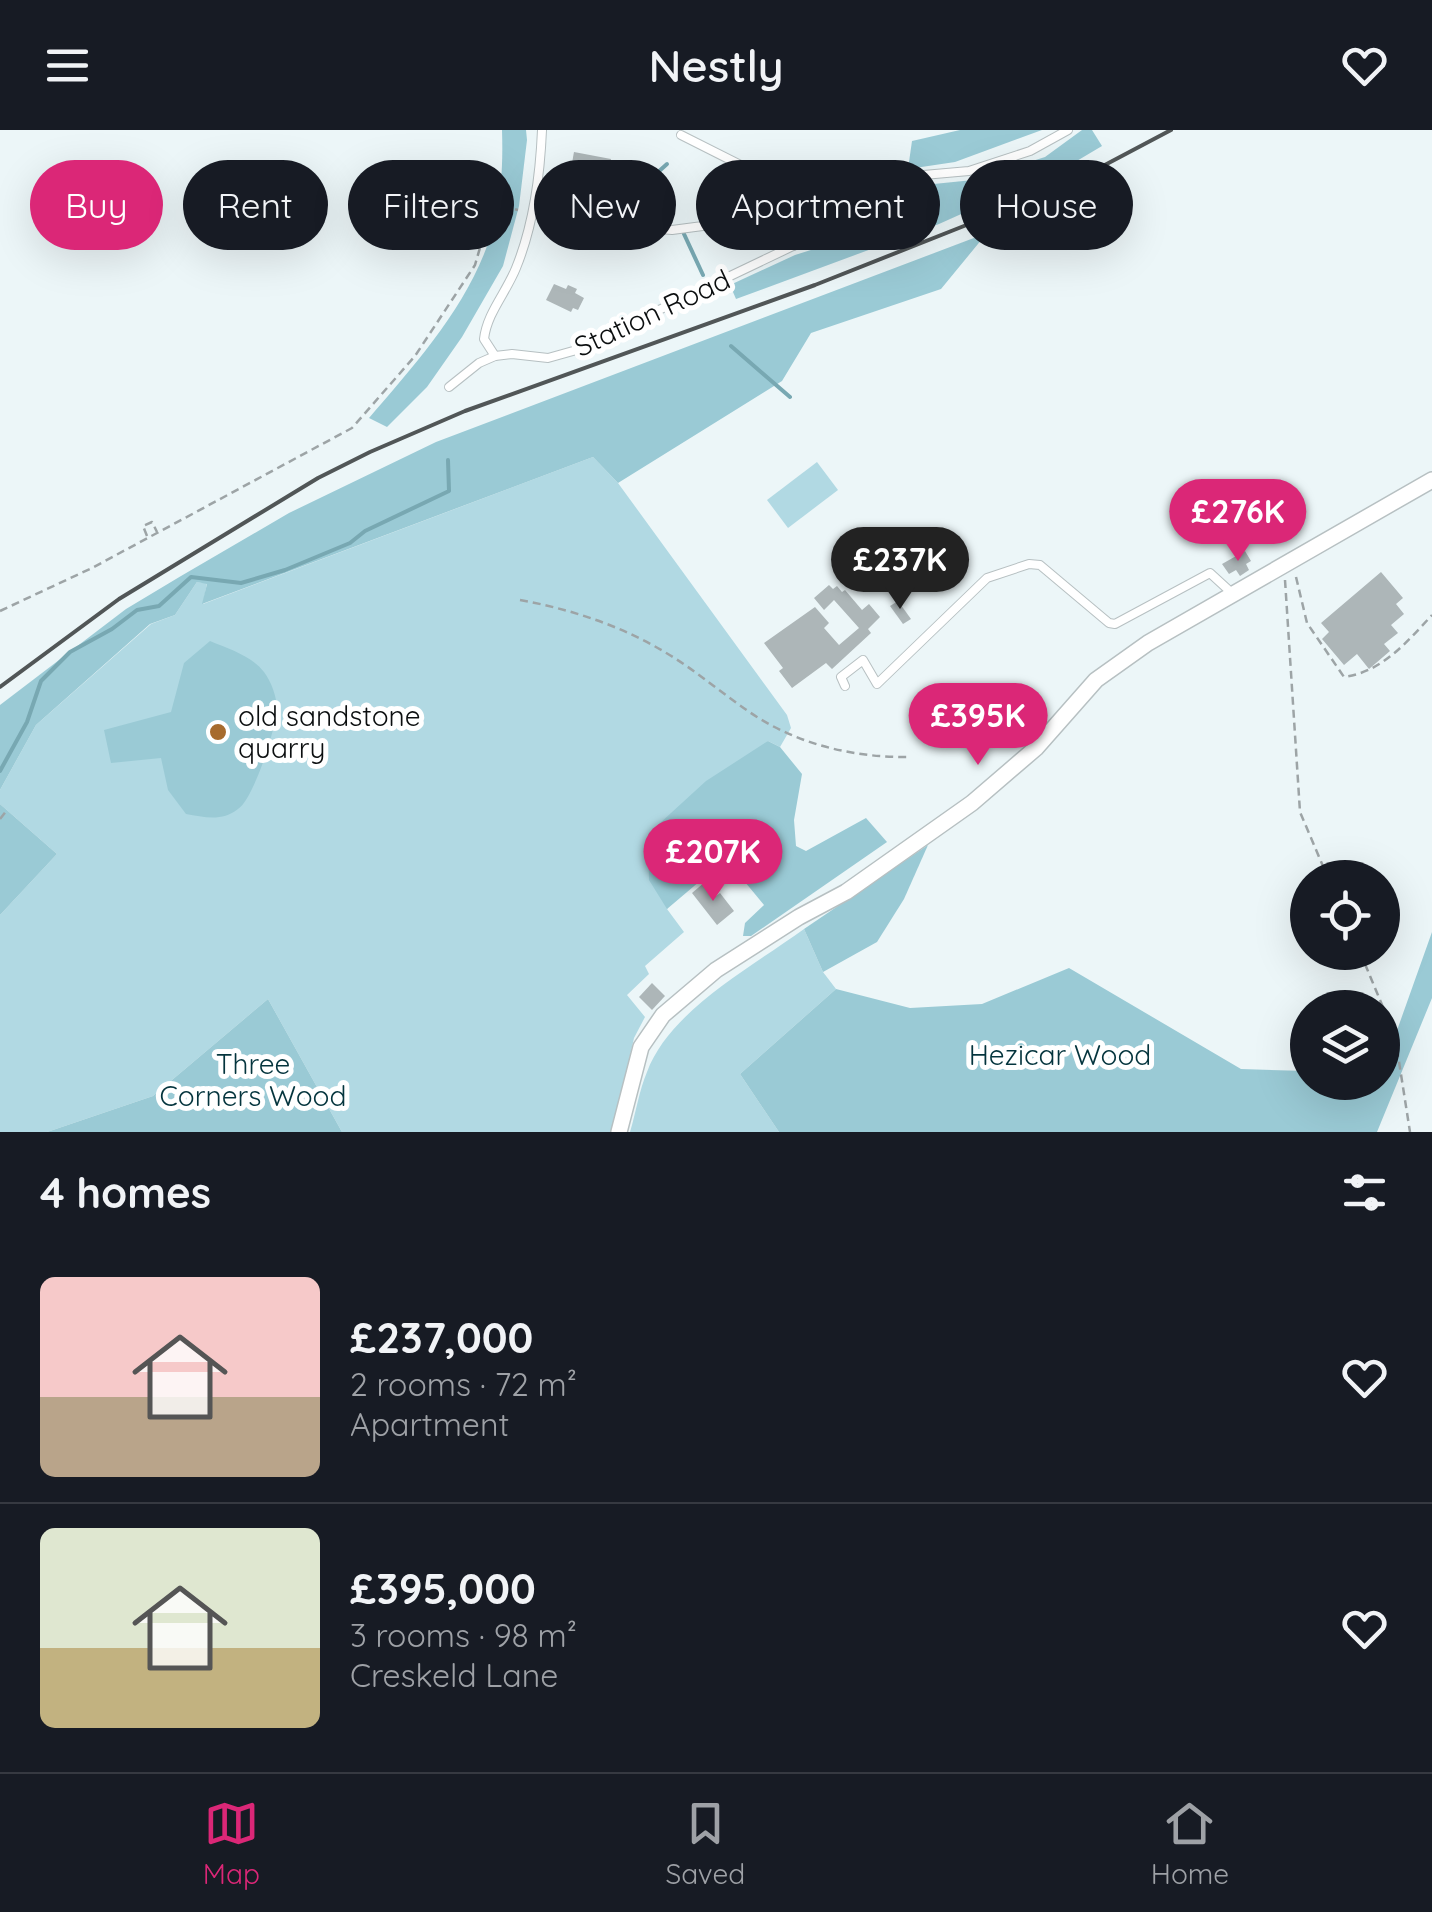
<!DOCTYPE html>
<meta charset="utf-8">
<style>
:root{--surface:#171b24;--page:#20242c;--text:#f1f3f6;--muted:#9ea1a6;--line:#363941;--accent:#db2777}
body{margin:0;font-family:Quicksand,sans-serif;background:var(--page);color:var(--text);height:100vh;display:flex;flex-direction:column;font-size:38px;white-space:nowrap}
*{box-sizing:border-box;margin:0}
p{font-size:32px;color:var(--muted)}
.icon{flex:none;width:55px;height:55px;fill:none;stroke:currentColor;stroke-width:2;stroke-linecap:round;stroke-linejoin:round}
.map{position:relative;height:1002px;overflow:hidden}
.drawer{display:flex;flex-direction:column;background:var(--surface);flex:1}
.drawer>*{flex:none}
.guide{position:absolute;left:30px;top:30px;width:1372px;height:90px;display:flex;gap:20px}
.fabs{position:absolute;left:1290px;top:730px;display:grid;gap:20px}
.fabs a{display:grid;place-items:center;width:110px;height:110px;border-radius:50%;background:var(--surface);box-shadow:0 10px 40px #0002;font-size:50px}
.price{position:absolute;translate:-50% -85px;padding:0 22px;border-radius:35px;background:var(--accent);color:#fff;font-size:32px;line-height:65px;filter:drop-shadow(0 2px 5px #0008)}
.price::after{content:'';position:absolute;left:50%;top:60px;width:30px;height:22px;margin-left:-15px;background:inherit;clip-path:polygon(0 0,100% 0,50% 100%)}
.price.current{background:#222;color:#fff}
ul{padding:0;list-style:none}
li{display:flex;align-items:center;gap:30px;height:250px;padding:0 40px}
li+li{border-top:2px solid var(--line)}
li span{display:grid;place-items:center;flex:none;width:280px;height:200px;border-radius:15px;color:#555}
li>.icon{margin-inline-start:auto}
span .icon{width:120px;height:120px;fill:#fffc;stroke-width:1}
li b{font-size:42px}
h2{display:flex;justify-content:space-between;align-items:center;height:120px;padding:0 40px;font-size:42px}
.tag{padding:0 35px;border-radius:45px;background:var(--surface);box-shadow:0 10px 40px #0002;font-size:35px;line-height:90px}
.tag.current{background:var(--accent);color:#fff}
header{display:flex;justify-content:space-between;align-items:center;height:130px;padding:0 40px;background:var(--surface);font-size:45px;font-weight:600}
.dock{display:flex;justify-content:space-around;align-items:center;height:140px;border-top:2px solid var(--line);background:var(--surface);font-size:28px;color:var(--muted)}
.dock a{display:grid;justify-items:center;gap:5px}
.dock .current{color:var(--accent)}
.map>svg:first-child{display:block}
.green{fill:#b1d9e3}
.forest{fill:#9acad5}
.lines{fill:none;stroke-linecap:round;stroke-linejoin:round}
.stream{stroke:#78a8b2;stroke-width:4}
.building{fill:#adb6b8}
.service-casing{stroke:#b7c0c2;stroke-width:10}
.minor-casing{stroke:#b7c0c2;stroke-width:18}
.path{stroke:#9da4a6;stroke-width:2.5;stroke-dasharray:8 5;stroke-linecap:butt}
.service{stroke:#fff;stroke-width:8}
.minor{stroke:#fff;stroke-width:15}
.rail{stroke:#515657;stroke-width:4}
.poi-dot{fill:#a76b2d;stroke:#fff;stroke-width:4}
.labels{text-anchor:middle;stroke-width:10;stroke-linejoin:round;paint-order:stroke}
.street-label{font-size:28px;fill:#0b0e0f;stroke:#fff}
.poi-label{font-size:28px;fill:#0b0e0f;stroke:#fff;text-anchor:start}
.park-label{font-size:28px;fill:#04343d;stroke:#fff}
</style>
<header><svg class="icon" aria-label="menu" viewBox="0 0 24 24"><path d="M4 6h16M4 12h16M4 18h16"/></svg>Nestly<svg class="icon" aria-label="heart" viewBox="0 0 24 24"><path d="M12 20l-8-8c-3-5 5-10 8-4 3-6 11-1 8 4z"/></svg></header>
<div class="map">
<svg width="1432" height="1002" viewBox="0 0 1432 1002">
<rect width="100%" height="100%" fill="#ecf6f8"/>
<!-- green -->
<g class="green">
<polygon points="593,327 618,353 787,585 791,598 780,617 768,611 667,779 684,802 645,836 649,844 627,865 645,887 634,908 613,1002 342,1002 268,869 153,966 47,1002 0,1002 0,785 57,724 0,674 0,660 36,595 151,494 175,485 197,452 207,453 203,474"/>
<polygon points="817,332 838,360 788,398 767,370"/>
<path d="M804,799L823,842L836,859L740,944L779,1002H630C636,982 639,961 647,942C670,880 752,837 804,799Z"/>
</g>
<!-- forest -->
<g class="forest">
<path d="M502,0H526L527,10L519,76L503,136L462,207L427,257L387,297L369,288C418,231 476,167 494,93C502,62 503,31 502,0Z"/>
<polygon points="960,0 1042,0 955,32 908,39 912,11"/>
<polygon points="1082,0 1092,0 1102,16 1070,35 939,94 736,169 730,155 795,125 852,107 885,91 884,70 901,58 911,82 931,76 924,55 973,50 1045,27"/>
<polygon points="987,103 941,159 811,203 782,251 618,353 593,327 202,474 207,454 197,452 175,485 150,494 36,595 0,660 0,575 126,479 181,446 289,383 436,312"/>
<path d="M210,511C229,519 252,526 264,542C271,551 277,567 277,579C276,598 254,668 238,679C222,692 204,687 186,684L168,660L161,628L111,633L104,600L171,582L184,533Z"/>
<polygon points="768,611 780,617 802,644 794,690 796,716 806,721 866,688 887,712 751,806 743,806 745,793 764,775 726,729 667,779 649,750 648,704 706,651"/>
<polygon points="0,674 57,724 0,785"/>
<polygon points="928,715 904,769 877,812 823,842 804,799"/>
<polygon points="1432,802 1432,868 1377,1002 779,1002 740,944 836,859 910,878 982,874 1069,838 1241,939 1307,941 1308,952 1382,952 1383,915 1395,906"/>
<polygon points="268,869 342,1002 47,1002 153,966"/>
</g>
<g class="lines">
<!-- stream -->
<g class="stream">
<polyline points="606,89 667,34"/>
<polyline points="684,104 703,145"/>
<polyline points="731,216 790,267"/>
<polyline points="0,641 27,592 41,551 70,522 112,499 137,480 159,476 191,447 241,453 285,440 350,413 365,401 449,361 448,330"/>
</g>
</g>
<!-- building -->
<g class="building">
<polygon points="574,22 611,29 607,50 570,44"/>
<polygon points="554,154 566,159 568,155 577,159 575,163 584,168 578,180 573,178 571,182 546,170"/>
<polygon points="1245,421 1251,431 1246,434 1249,440 1240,446 1236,440 1229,444 1222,434"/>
<polygon points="1381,442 1403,468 1396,474 1404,484 1391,495 1398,503 1384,514 1390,521 1369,539 1357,524 1344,535 1322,509 1329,502 1321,493"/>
<polygon points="829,455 833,459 837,456 842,462 845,460 862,480 869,474 880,487 868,499 871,503 832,539 826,533 792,558 779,541 783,538 764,513 815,477 829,493 824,498 839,515 859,498 834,470 824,480 814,468"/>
<polygon points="898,471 911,489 903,494 890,476"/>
<polygon points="705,752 716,766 720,763 734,781 717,795 692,763"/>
<polygon points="652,853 665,866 652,880 639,867"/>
</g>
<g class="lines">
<!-- service casing -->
<g class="service-casing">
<g id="service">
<polyline points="681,5 810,70 847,67 861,74"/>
<polyline points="910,46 920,72"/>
<polyline points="753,84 806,111"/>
<polyline points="554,90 672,100 718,94 793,116"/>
<path d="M495,226L484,209C487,183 506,163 516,138C534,94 540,47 542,0"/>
<polyline points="449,257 479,233 495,226 512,224 548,228 573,221 793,116 840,97 868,66 901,47 969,41 1030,21 1068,0"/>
<polyline points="845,556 841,547 863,530 877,554 987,448 1029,434 1040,435 1109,493 1115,494 1210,443 1234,465"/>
</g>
</g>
<!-- minor casing -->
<g class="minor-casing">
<polyline id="minor" points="619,1002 641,917 663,885 716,840 799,787 846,762 972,673 1036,618 1096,550 1148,513 1432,350"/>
</g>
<!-- path -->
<g class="path">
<polyline points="147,406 143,396 152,392 157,402"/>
<path d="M1296,447L1307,493L1344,547C1382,542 1407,512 1432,485"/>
<polyline points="1285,450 1300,682 1328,748"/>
<path d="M520,470C575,480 628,498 676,529C704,547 729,569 757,587C803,616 858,628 911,627"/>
<polyline points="0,481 92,438 352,298 415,226 475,135 493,73 518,80"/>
<polyline points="0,689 7,680"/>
<polyline points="1360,822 1395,906 1410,1002"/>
</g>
<!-- service -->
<use href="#service" class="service"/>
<!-- minor -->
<use href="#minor" class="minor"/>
<!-- rail -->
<polyline class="rail" points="0,557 119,469 318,348 370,322 465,281 815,155 969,94 1067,55 1171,0"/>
</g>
<!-- markers -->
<circle class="poi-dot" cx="218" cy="602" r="10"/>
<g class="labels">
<!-- street labels -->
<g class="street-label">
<text transform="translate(652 183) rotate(-25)" y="10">Station Road</text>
</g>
<!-- poi labels -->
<g class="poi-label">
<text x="238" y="596">old sandstone<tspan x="238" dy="32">quarry</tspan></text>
</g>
<!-- park labels -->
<g class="park-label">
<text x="1060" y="935">Hezicar Wood</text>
<text x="253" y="944">Three<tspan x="253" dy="32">Corners Wood</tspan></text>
</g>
</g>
</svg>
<div class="fabs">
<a><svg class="icon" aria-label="locate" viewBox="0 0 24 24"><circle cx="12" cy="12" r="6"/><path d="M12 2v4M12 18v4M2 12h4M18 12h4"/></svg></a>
<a><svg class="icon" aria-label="layers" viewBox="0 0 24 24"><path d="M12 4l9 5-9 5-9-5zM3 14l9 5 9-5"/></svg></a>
</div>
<b class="price" style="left:1238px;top:434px">£276K</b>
<b class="price current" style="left:900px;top:482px">£237K</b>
<b class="price" style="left:978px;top:638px">£395K</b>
<b class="price" style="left:713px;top:774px">£207K</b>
<div class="guide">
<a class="tag current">Buy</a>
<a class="tag">Rent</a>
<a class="tag">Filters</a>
<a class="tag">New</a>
<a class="tag">Apartment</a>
<a class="tag">House</a>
</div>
</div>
<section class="drawer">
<h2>4 homes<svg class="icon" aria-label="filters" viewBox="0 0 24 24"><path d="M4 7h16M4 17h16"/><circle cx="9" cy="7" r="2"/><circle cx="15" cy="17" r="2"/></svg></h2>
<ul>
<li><span style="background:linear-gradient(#f6c9c9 60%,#b9a48a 0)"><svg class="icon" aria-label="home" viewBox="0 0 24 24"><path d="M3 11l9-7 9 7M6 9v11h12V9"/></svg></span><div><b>£237,000</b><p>2 rooms · 72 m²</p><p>Apartment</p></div><svg class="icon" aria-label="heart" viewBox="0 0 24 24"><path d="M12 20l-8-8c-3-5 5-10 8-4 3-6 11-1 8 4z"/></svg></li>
<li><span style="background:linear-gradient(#dfe7d0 60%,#c2b280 0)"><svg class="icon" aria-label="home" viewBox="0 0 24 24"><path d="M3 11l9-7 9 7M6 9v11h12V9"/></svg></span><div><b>£395,000</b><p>3 rooms · 98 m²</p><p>Creskeld Lane</p></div><svg class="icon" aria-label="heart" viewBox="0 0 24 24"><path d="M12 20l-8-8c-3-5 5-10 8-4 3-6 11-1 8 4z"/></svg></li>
</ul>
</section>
<nav class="dock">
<a class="current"><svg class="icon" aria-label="map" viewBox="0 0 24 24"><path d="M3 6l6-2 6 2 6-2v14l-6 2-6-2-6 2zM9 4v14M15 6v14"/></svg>Map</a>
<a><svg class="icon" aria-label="saved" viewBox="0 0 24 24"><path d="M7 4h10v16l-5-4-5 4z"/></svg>Saved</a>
<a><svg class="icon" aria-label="home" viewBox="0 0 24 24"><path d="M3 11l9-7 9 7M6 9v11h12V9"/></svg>Home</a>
</nav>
